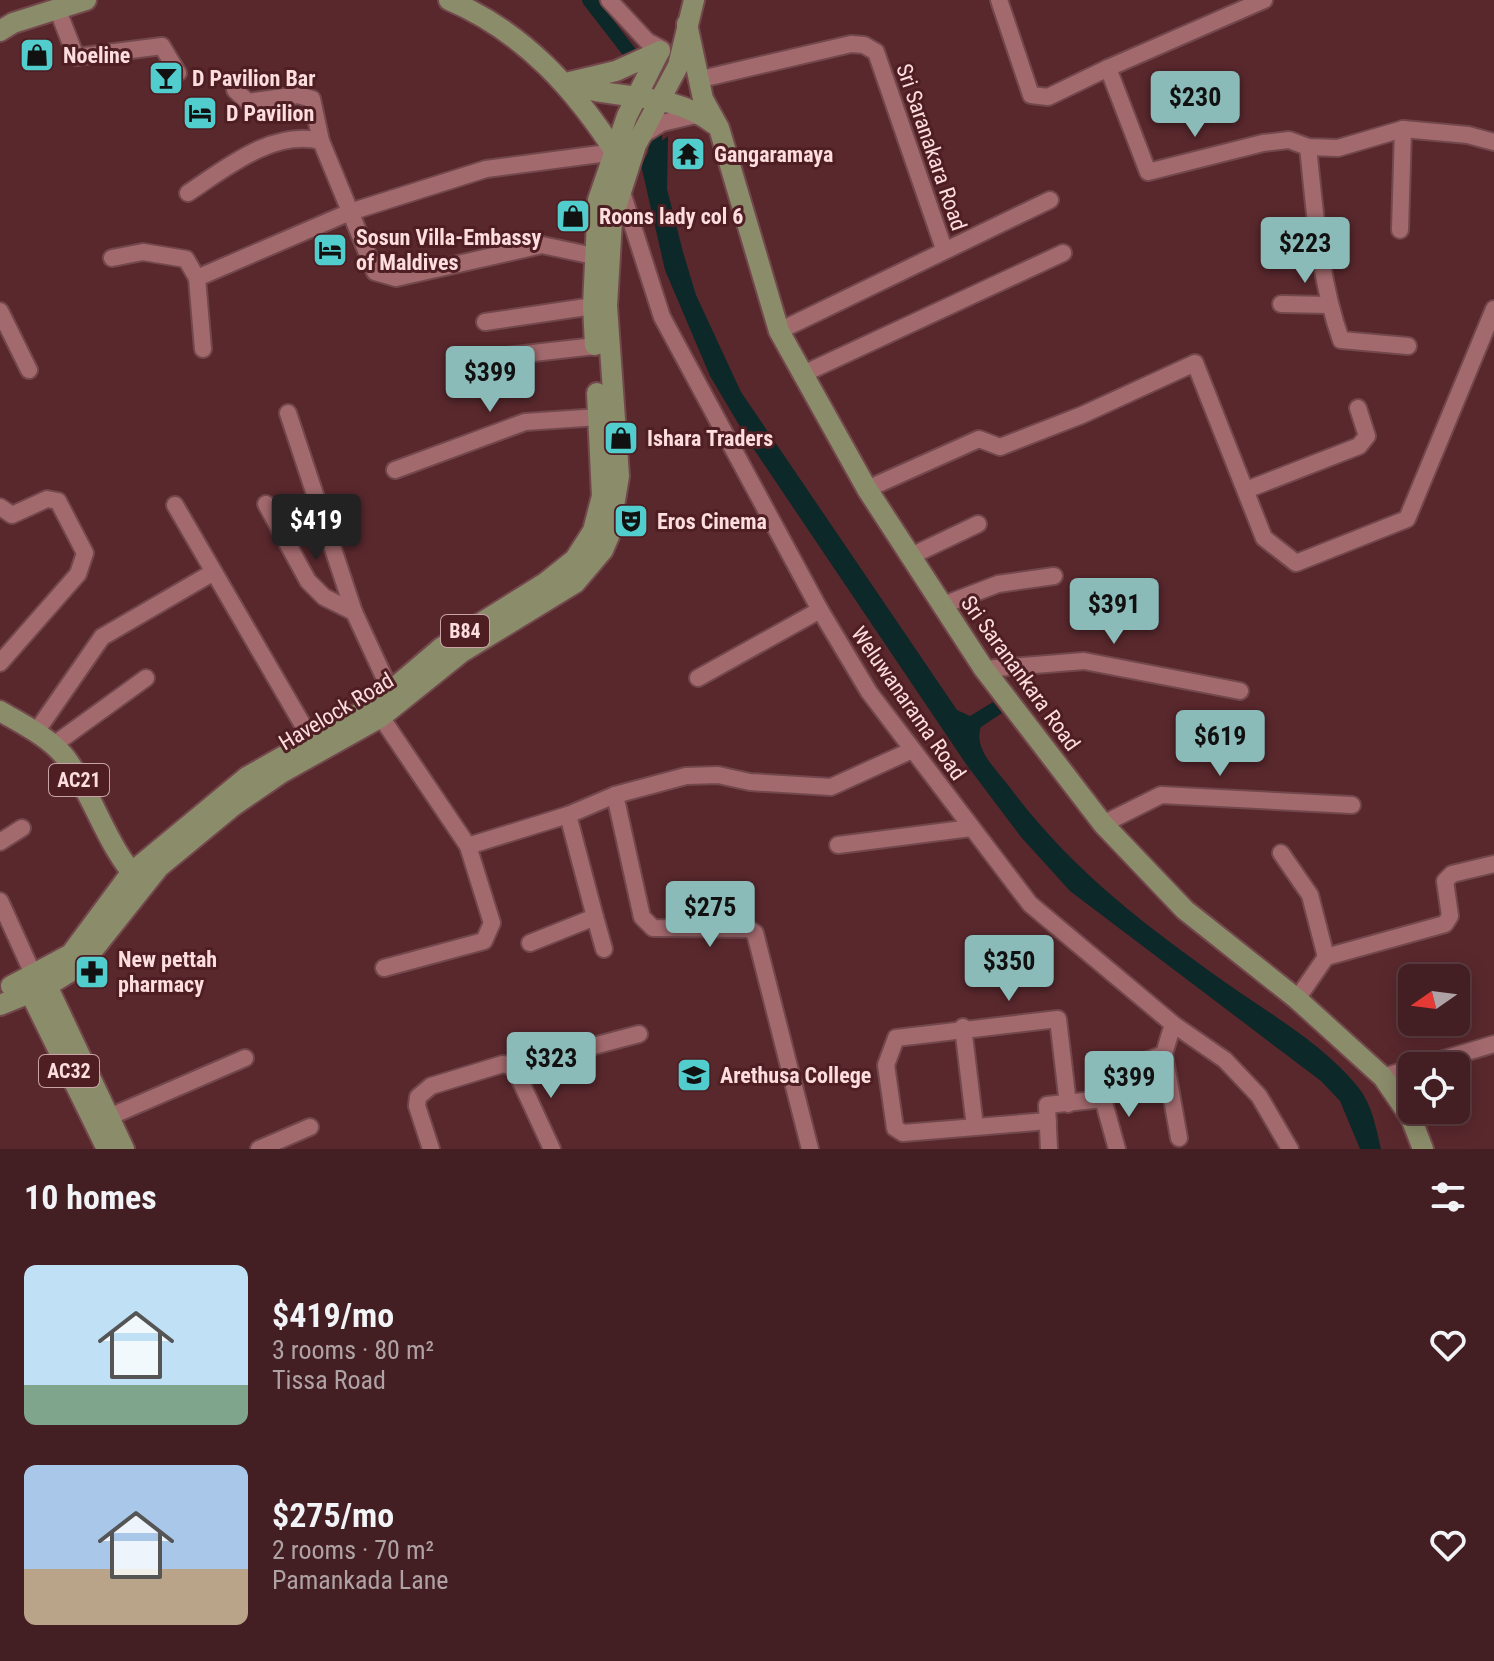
<!DOCTYPE html>
<meta charset="utf-8">
<style>
:root{--surface:#431e22;--page:#4a272a;--text:#f1f3f6;--muted:#afa2a5;--line:#5b3c40;--accent:#8bbbb9}
body{margin:0;font-family:"Roboto Condensed",sans-serif;background:var(--page);color:var(--text);height:100vh;display:flex;flex-direction:column;font-size:30px;white-space:nowrap}
*{box-sizing:border-box;margin:0}
p{font-size:26px;color:var(--muted)}
.icon{flex:none;width:44px;height:44px;fill:none;stroke:currentColor;stroke-width:2;stroke-linecap:round;stroke-linejoin:round}
.map{position:relative;height:1149px;overflow:hidden}
.drawer{display:flex;flex-direction:column;background:var(--surface);flex:1}
.drawer>*{flex:none}
.needle{width:52px;rotate:256deg}
.controls{position:absolute;left:1398px;top:964px;display:grid;gap:16px}
.controls a{display:grid;place-items:center;width:72px;height:72px;border-radius:12px;background:var(--surface);box-shadow:0 4px 20px #0003,0 0 0 2px var(--line);font-size:40px}
.price{position:absolute;translate:-50% -68px;padding:0 18px;border-radius:8px;background:var(--accent);color:#111;font-size:26px;line-height:52px;filter:drop-shadow(0 2px 4px #0008)}
.price::after{content:'';position:absolute;left:50%;top:48px;width:24px;height:18px;margin-left:-12px;background:inherit;clip-path:polygon(0 0,100% 0,50% 100%)}
.price.selected{background:#222;color:#fff}
ul{padding:0;list-style:none}
li{display:flex;align-items:center;gap:24px;height:200px;padding:0 24px}
li span{display:grid;place-items:center;flex:none;width:224px;height:160px;border-radius:12px;color:#555}
li>.icon{margin-inline-start:auto}
span .icon{width:96px;height:96px;fill:#fffc;stroke-width:1}
li b{font-size:34px}
h2{display:flex;justify-content:space-between;align-items:center;height:96px;padding:0 24px;font-size:34px}
.map>svg:first-child{display:block}
.water{fill:#0d2828}
.lines{fill:none;stroke-linecap:round;stroke-linejoin:round}
.canal{stroke:#0d2828;stroke-width:14}
.minor-casing{stroke:#72484d;stroke-width:20}
.major-casing{stroke:#72484d;stroke-width:24}
.minor{stroke:#a36a6e;stroke-width:16}
.major{stroke:#8b8c6a;stroke-width:20}
.labels{text-anchor:middle;stroke-width:6;stroke-linejoin:round;paint-order:stroke}
.shield{fill:#4e1e23;stroke:#c8a4a6;stroke-width:2}
.shield-label{font-size:20px;font-weight:bold;fill:#fdddde}
.poi-label{font-size:22px;font-weight:bold;fill:#fdddde;stroke:#4e1e23;text-anchor:start}
.street-label{font-size:22px;fill:#fdddde;stroke:#4e1e23}
</style>
<div class="map">
<svg width="1494" height="1149" viewBox="0 0 1494 1149">
<rect width="100%" height="100%" fill="#59282d"/>
<!-- water -->
<path class="water" d="M668,136L667,189L683,252L696,295L741,392L957,710L970,716L993,702L1002,713L981,727C973,749 996,769 1008,785C1072,871 1142,923 1229,985C1273,1016 1323,1044 1358,1087C1372,1104 1376,1128 1381,1149H1360L1340,1101L1321,1081L1070,891L1021,837L966,764L751,445L710,376L665,270L641,165L649,151Z"/>
<g class="lines">
<!-- canal -->
<g class="canal">
<polyline points="589,0 630,53 636,71"/>
<polyline points="650,118 655,135 656,164"/>
</g>
<!-- minor casing -->
<g class="minor-casing">
<g id="minor">
<polyline points="609,0 647,41 662,49"/>
<polyline points="999,0 1031,95 1048,97 1108,68 1148,172 1263,143 1289,140 1308,147 1338,148 1403,129 1468,135 1494,142"/>
<polyline points="57,8 76,57 162,46 178,73"/>
<polyline points="1108,68 1264,0"/>
<polyline points="697,80 851,44 864,45 876,52 944,249"/>
<polyline points="235,90 248,102 298,95 312,99 321,141 375,272 396,278 542,245 594,256"/>
<polyline points="641,136 662,123 700,114"/>
<path d="M1308,147C1315,212 1319,278 1341,340L1408,346"/>
<polyline points="621,189 662,317 820,610 869,692 1030,904 1173,1024 1225,1060 1259,1096 1290,1149"/>
<path d="M188,193C226,168 273,129 321,141"/>
<polyline points="1400,230 1403,129"/>
<polyline points="112,258 143,252 186,259 197,278 203,349"/>
<polyline points="197,278 350,212 486,169 615,152"/>
<polyline points="1281,304 1328,305"/>
<polyline points="0,311 29,370"/>
<polyline points="485,322 593,306"/>
<polyline points="779,331 1050,200"/>
<polyline points="498,357 595,346"/>
<polyline points="803,374 1063,253"/>
<polyline points="288,413 354,612 391,692"/>
<polyline points="395,470 525,422 599,417"/>
<polyline points="867,489 979,439 1000,447 1082,415 1195,363 1264,538 1296,563 1407,519 1494,309"/>
<polyline points="1246,490 1359,446 1367,436 1358,408"/>
<polyline points="266,504 308,581 324,597 354,612"/>
<polyline points="175,505 311,739"/>
<polyline points="0,507 12,515 47,499 58,501 85,553 78,574 0,663"/>
<polyline points="911,556 978,524"/>
<polyline points="943,605 998,584 1054,576"/>
<polyline points="984,669 1084,661 1240,691"/>
<polyline points="698,678 820,610"/>
<polyline points="381,717 468,846 492,923 484,941 384,968"/>
<polyline points="36,732 102,637 212,573"/>
<polyline points="52,746 146,678"/>
<polyline points="615,795 642,917 653,928 749,929 755,933 810,1149"/>
<polyline points="1103,824 1161,795 1352,805"/>
<polyline points="0,842 22,828"/>
<polyline points="838,845 971,828"/>
<polyline points="468,846 568,815 615,795 686,776 718,775 750,782 831,787 910,751"/>
<polyline points="1281,853 1310,895 1326,957"/>
<polyline points="0,901 34,976"/>
<polyline points="595,917 604,949"/>
<polyline points="530,943 595,917 568,815"/>
<polyline points="1297,999 1326,957 1445,924 1450,916 1445,881 1452,874 1494,864"/>
<polyline points="963,1027 975,1127"/>
<polyline points="1164,1054 1179,1138"/>
<polyline points="1420,1066 1494,1044"/>
<polyline points="514,1067 552,1149"/>
<polyline points="1383,1077 1412,1068"/>
<polyline points="1103,1099 1117,1149"/>
<polyline points="109,1117 245,1058"/>
<polyline points="1048,1121 903,1133 895,1128 886,1065 896,1038 1058,1019 1068,1104"/>
<polyline points="259,1149 310,1127"/>
<polyline points="431,1149 417,1106 418,1097 431,1086 503,1064 514,1067 639,1034"/>
<polyline points="1049,1149 1047,1105 1103,1099 1116,1072 1164,1054 1173,1024"/>
</g>
</g>
<!-- major casing -->
<g class="major-casing">
<g id="major">
<path d="M449,0C524,32 576,90 619,158"/>
<polyline points="687,24 703,99 719,128 779,331 867,489 984,669 1103,824 1185,910 1297,999 1383,1077 1411,1118 1423,1149"/>
<polyline points="0,31 13,23 86,0"/>
<polyline points="570,82 616,71 660,51"/>
<path d="M566,83C618,102 667,89 714,124"/>
<polyline points="595,345 593,306 598,200 627,116 659,52"/>
<path d="M0,711C22,724 49,737 65,757C95,797 106,847 141,883"/>
<polyline points="42,975 124,1149"/>
<polyline points="25,982 107,1149"/>
<polyline points="11,986 71,954 131,873 247,777 374,705 441,648 545,583 575,559 593,531 602,496 597,393"/>
<polyline points="0,1005 47,986 81,965 159,867 233,806 281,773 381,717 462,652 575,583 603,550 609,536 619,476 607,306 612,220 636,145 678,66 694,0"/>
</g>
</g>
<!-- minor -->
<use href="#minor" class="minor"/>
<!-- major -->
<use href="#major" class="major"/>
</g>
<!-- icons -->
<defs>
<g id="shop-square" transform="scale(1.8)"><rect x="-9" y="-9" width="18" height="18" rx="4" fill="#52cdcd" stroke="#4e1e23"/><path d="M-5-2.5h2.3a2.7 3.5 0 0 1 5.4 0H5L5.5 6h-11ZM-1.5-2.5h3a1.5 2.3 0 0 0-3 0Z" fill="#111"/></g>
<g id="bar-square" transform="scale(1.8)"><rect x="-9" y="-9" width="18" height="18" rx="4" fill="#52cdcd" stroke="#4e1e23"/><path d="M-6-5H6L.8 .8V4.5H3.5V6h-7V4.5H-.8V.8Z" fill="#111"/></g>
<g id="hotel-square" transform="scale(1.8)"><rect x="-9" y="-9" width="18" height="18" rx="4" fill="#52cdcd" stroke="#4e1e23"/><path d="M-6-4.5h1.5V1H6V5H4.5V3h-9V5H-6ZM-4 0a1.8 1.8 0 1 1 3.6 0ZM.5 0V-2.5h3Q6-2.5 6 0Z" fill="#111"/></g>
<g id="temple-square" transform="scale(1.8)"><rect x="-9" y="-9" width="18" height="18" rx="4" fill="#52cdcd" stroke="#4e1e23"/><path d="M0-6L5-2H3V0L6.5 2.5H4V6H1.5V3h-3V6H-4V2.5H-6.5L-3 0V-2H-5Z" fill="#111"/></g>
<g id="theatre-square" transform="scale(1.8)"><rect x="-9" y="-9" width="18" height="18" rx="4" fill="#52cdcd" stroke="#4e1e23"/><path d="M-5-5.5Q0-4 5-5.5V0Q5 5 0 6Q-5 5-5 0ZM-3.3-2.5H-1v1.5H-3.3ZM1-2.5H3.3v1.5H1ZM-2.8 1Q0 5.5 2.8 1Z" fill="#111"/></g>
<g id="pharmacy-square" transform="scale(1.8)"><rect x="-9" y="-9" width="18" height="18" rx="4" fill="#52cdcd" stroke="#4e1e23"/><path d="M-2-6h4v4h4v4h-4v4h-4v-4h-4v-4h4Z" fill="#111"/></g>
<g id="school-square" transform="scale(1.8)"><rect x="-9" y="-9" width="18" height="18" rx="4" fill="#52cdcd" stroke="#4e1e23"/><path d="M0-5L7-2L0 1L-7-2ZM-4 1L0 2.5L4 1V4Q0 6-4 4Z" fill="#111"/></g>
</defs>
<g fill-rule="evenodd">
<use href="#shop-square" x="37" y="55"/>
<use href="#bar-square" x="166" y="78"/>
<use href="#hotel-square" x="200" y="113"/>
<use href="#temple-square" x="688" y="154"/>
<use href="#shop-square" x="573" y="216"/>
<use href="#hotel-square" x="330" y="250"/>
<use href="#shop-square" x="621" y="438"/>
<use href="#theatre-square" x="631" y="521"/>
<use href="#pharmacy-square" x="92" y="972"/>
<use href="#school-square" x="694" y="1075"/>
</g>
<g class="labels">
<!-- shield labels -->
<g class="shield">
<rect x="441" y="615" width="48" height="32" rx="6"/>
<rect x="49" y="764" width="60" height="32" rx="6"/>
<rect x="39" y="1055" width="60" height="32" rx="6"/>
</g>
<g class="shield-label">
<text x="465" y="638">B84</text>
<text x="79" y="787">AC21</text>
<text x="69" y="1078">AC32</text>
</g>
<!-- poi labels -->
<g class="poi-label">
<text x="63" y="63">Noeline</text>
<text x="192" y="86">D Pavilion Bar</text>
<text x="226" y="121">D Pavilion</text>
<text x="714" y="162">Gangaramaya</text>
<text x="599" y="224">Roons lady col 6</text>
<text x="356" y="245">Sosun Villa-Embassy<tspan x="356" dy="25">of Maldives</tspan></text>
<text x="647" y="446">Ishara Traders</text>
<text x="657" y="529">Eros Cinema</text>
<text x="118" y="967">New pettah<tspan x="118" dy="25">pharmacy</tspan></text>
<text x="720" y="1083">Arethusa College</text>
</g>
<!-- street labels -->
<g class="street-label">
<text transform="translate(932 147) rotate(71)" y="8">Sri Saranakara Road</text>
<text transform="translate(1021 673) rotate(54)" y="8">Sri Saranankara Road</text>
<text transform="translate(909 703) rotate(55)" y="8">Weluwanarama Road</text>
<text transform="translate(336 711) rotate(-31)" y="8">Havelock Road</text>
</g>
</g>
</svg>
<div class="controls">
<a><svg class="needle" viewBox="-14 -14 28 28"><path d="M0-13l5 13h-10z" fill="#e53935"/><path d="M0 13l5-13h-10z" fill="#afa2a5"/></svg></a>
<a><svg class="icon" aria-label="locate" viewBox="0 0 24 24"><circle cx="12" cy="12" r="6"/><path d="M12 2v4M12 18v4M2 12h4M18 12h4"/></svg></a>
</div>
<b class="price" style="left:1195px;top:139px">$230</b>
<b class="price" style="left:1305px;top:285px">$223</b>
<b class="price" style="left:490px;top:414px">$399</b>
<b class="price selected" style="left:316px;top:562px">$419</b>
<b class="price" style="left:1114px;top:646px">$391</b>
<b class="price" style="left:1220px;top:778px">$619</b>
<b class="price" style="left:710px;top:949px">$275</b>
<b class="price" style="left:1009px;top:1003px">$350</b>
<b class="price" style="left:551px;top:1100px">$323</b>
<b class="price" style="left:1129px;top:1119px">$399</b>
</div>
<section class="drawer">
<h2>10 homes<svg class="icon" aria-label="filters" viewBox="0 0 24 24"><path d="M4 7h16M4 17h16"/><circle cx="9" cy="7" r="2"/><circle cx="15" cy="17" r="2"/></svg></h2>
<ul>
<li><span style="background:linear-gradient(#bfe0f5 75%,#7fa58c 0)"><svg class="icon" aria-label="home" viewBox="0 0 24 24"><path d="M3 11l9-7 9 7M6 9v11h12V9"/></svg></span><div><b>$419/mo</b><p>3 rooms · 80 m²</p><p>Tissa Road</p></div><svg class="icon" aria-label="heart" viewBox="0 0 24 24"><path d="M12 20l-8-8c-3-5 5-10 8-4 3-6 11-1 8 4z"/></svg></li>
<li><span style="background:linear-gradient(#a9c7e8 65%,#b9a48a 0)"><svg class="icon" aria-label="home" viewBox="0 0 24 24"><path d="M3 11l9-7 9 7M6 9v11h12V9"/></svg></span><div><b>$275/mo</b><p>2 rooms · 70 m²</p><p>Pamankada Lane</p></div><svg class="icon" aria-label="heart" viewBox="0 0 24 24"><path d="M12 20l-8-8c-3-5 5-10 8-4 3-6 11-1 8 4z"/></svg></li>
</ul>
</section>
